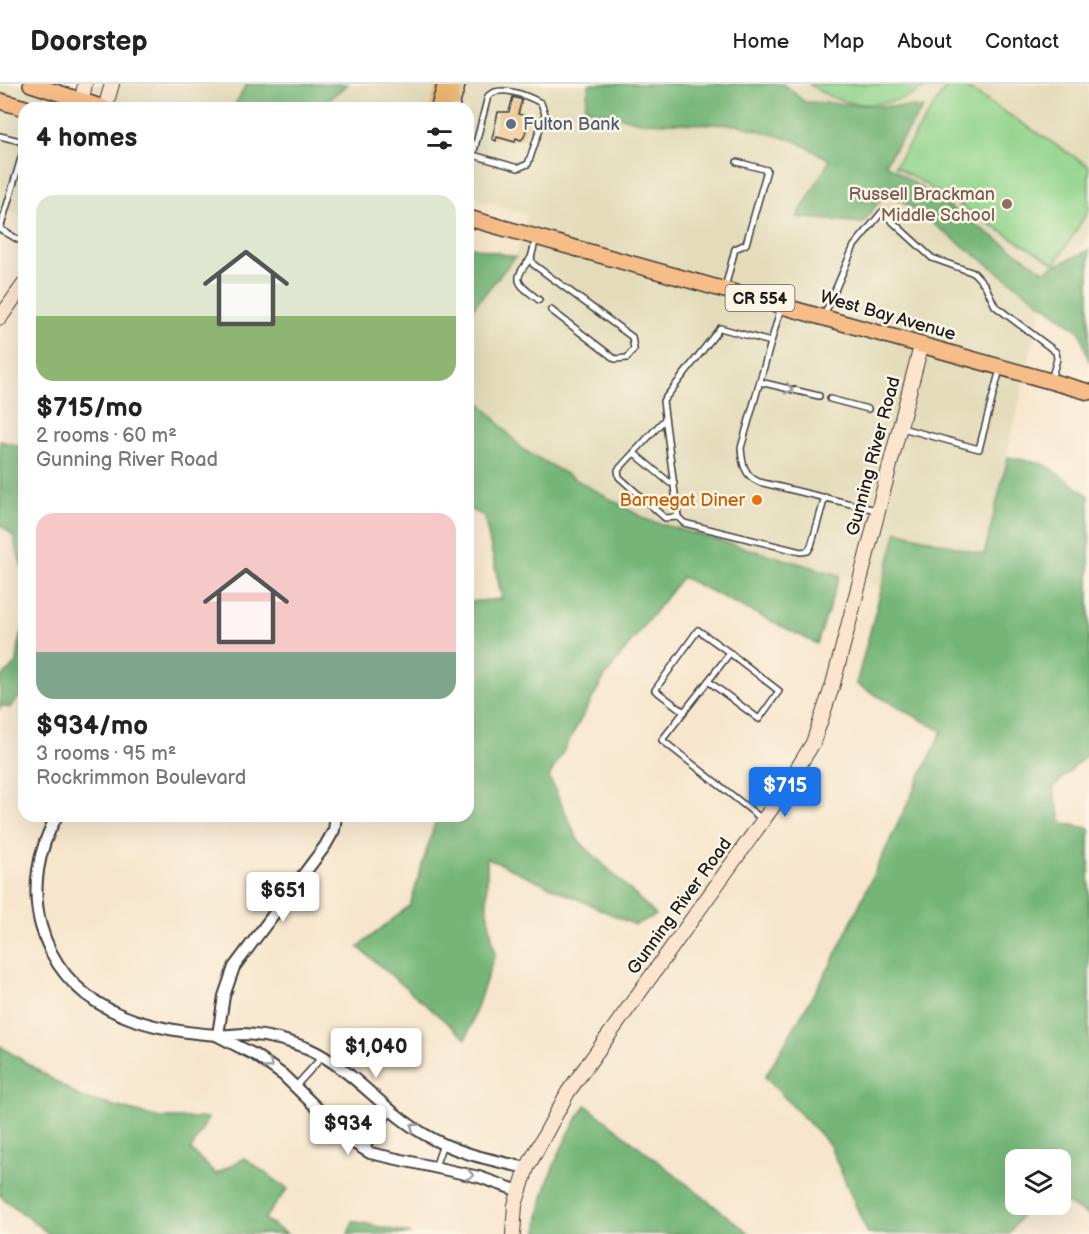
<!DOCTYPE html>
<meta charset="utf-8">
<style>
:root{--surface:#fff;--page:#f2f2f2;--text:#222;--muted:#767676;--line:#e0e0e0;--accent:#1a73e8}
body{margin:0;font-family:"Balsamiq Sans",sans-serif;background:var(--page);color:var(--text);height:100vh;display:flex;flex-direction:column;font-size:22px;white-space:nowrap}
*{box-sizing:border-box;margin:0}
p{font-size:20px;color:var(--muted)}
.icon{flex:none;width:33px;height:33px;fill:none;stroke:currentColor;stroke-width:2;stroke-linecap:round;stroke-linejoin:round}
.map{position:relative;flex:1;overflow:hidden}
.drawer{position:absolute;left:18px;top:18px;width:456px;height:720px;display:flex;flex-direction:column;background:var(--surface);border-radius:18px;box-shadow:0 6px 24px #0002}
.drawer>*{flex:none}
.controls{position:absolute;left:1005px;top:1065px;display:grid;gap:12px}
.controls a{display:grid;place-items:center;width:66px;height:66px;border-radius:12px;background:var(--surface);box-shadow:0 6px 24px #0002;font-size:30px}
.price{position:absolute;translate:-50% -51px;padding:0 14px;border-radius:6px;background:#fff;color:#222;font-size:20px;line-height:39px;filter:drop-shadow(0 2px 3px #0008)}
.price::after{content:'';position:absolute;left:50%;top:36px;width:18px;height:14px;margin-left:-9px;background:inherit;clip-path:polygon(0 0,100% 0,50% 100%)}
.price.current{background:var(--accent);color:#fff}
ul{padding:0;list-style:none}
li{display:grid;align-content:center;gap:12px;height:318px;padding:0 18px}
li span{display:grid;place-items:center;height:186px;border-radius:18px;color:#555}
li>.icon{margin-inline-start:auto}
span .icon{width:108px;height:108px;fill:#fffc;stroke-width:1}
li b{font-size:26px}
h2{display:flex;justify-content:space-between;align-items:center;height:72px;padding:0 18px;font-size:26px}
header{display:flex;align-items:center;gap:36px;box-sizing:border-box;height:84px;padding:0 30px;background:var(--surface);border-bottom:2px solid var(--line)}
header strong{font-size:28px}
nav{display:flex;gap:33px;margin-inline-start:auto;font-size:21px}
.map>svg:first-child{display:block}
.built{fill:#e3dbba}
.green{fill:#91d48c;stroke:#567854;stroke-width:1.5}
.forest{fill:#74b678;stroke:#48694a;stroke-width:1.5}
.building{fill:#e6b571}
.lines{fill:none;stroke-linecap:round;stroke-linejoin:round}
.lane-casing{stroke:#3d3a37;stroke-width:8}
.street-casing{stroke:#3d3a37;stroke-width:14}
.secondary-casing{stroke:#3d3a37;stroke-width:16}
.primary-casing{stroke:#3d3a37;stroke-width:18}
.lane{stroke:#fff;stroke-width:5}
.street{stroke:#fff;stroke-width:10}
.secondary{stroke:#fce5cf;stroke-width:14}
.primary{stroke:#f7bd88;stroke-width:15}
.oneway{stroke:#999}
.service-dot{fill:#5c6f8a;stroke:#fcf5e5;stroke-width:2}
.education-dot{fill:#8d6e63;stroke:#fcf5e5;stroke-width:2}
.food-dot{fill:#e8710a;stroke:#fcf5e5;stroke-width:2}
.labels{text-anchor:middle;stroke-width:5;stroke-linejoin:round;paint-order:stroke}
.shield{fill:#fcf5e5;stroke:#5f5d58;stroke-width:1.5}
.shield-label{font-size:16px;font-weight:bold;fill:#1c1c1c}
.service-label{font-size:18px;fill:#4e5e75;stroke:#fcf5e5;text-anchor:start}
.education-label{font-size:18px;fill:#785e54;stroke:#fcf5e5;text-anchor:end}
.street-label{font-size:18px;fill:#1c1c1c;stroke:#fcf5e5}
.food-label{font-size:18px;fill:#c56008;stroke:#fcf5e5;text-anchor:end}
</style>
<header>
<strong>Doorstep</strong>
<nav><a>Home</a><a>Map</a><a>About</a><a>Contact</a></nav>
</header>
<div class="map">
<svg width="1089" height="1150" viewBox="0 0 1089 1150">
<rect width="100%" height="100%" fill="#fcf5e5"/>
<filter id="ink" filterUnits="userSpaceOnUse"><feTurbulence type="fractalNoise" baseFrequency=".0167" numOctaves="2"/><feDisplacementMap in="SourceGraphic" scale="12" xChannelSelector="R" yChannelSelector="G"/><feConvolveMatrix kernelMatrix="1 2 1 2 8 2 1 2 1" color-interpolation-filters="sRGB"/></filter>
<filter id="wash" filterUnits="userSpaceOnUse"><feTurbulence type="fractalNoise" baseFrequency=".008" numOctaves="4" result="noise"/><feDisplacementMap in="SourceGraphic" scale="24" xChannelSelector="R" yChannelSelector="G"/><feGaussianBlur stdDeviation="1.35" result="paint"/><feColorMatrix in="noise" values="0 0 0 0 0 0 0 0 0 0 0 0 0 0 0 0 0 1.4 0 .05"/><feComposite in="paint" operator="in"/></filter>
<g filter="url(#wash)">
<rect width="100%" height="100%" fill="#f7e6cd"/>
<!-- built -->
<g class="built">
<polygon points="0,0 247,0 233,24 24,24 24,131 0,124"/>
<polygon points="348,0 589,0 585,24 640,38 739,41 796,57 831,76 798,133 863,139 887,106 1042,220 984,471 897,447 882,503 647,436 522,365 468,305 468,230 515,173 528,131 468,112 468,24 318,24"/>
<polygon points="780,0 1089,0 1089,151 1056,201 874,88"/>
</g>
<!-- green -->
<g class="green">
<path d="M809,0H931C895,25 845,28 809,0Z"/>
<polygon points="948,0 961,0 1089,82 1089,126 1055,180 895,82"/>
</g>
<!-- forest -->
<g class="forest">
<polygon points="247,0 348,0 318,24 233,24"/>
<polygon points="589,0 783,0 805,18 923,24 885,79 1044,187 1089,166 1089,278 1080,248 887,106 863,139 797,133 830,76 796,57 739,41 640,38 585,24"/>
<polygon points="468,162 515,173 468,230"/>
<polygon points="468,305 522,365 647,436 840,491 817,560 682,493 605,592 549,693 578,756 656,831 635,841 487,774 487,826 495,870 466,955 358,863 410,821 437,732 468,732 468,518 502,515 484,432 468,424"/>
<polygon points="0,357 24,363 24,490 13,452 0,440"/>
<polygon points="1008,373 1044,380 1089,412 1089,668 1053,704 1062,739 1089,744 1089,1132 1061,1116 1060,1076 1016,1076 1016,1120 1036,1121 1025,1126 1009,1150 868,1150 829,1060 765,993 830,882 942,647 856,600 897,447 984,471"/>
<polygon points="24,546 24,609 9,624 1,621 0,626 0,595 17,578 20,551"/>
<polygon points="0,962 80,1013 160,1034 208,1034 191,1066 216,1090 244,1074 288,1105 264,1135 287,1150 49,1150 0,1112"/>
<path d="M586,1021L750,1150H538C537,1111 564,1053 586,1021Z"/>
<polygon points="353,1137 411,1150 348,1150"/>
</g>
<g id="blocks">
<!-- building -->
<g class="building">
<polygon points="437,0 466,0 459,24 430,24"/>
<polygon points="513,13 522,16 518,30 530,33 524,53 521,56 516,54 515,58 497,53 496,57 492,55 498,28 509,28"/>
</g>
</g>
</g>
<g filter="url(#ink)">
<use href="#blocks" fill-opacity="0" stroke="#3d3a37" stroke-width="1.5"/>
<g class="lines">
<!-- lane casing -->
<g class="lane-casing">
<g id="lane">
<polyline points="0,52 20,57 24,64"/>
<path d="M468,69L473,71L488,12C500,0 528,12 541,19L545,30L528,80L518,84L473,71L468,87"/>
<polyline points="0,145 24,64"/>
<polyline points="0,145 24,159"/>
<polyline points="536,154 531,174 533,180 632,253 634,265 627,274 615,275 551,226"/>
<path d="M531,174C511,197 517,199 539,216"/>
<polyline points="725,204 735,165 746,160 767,86 737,78"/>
<path d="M781,223L741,364C742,378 744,392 759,398L876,426"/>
<polyline points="824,232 854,162 882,128 932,174 974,189 985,201 995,222 1056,268 1057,275 1051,296"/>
<polyline points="771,258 720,244 663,317 678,433 684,439 801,468 808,467 811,462 825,413"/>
<polyline points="760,298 819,312"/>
<polyline points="830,315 868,325"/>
<polyline points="665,335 618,386 619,393 665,434 678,433"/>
<polyline points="902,344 979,365 1000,285"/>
<polyline points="634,369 670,399 674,399"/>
<polyline points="708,597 759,635 779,607 730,569 662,656 762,735"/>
<polyline points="684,628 655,606 698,546 730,569"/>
<polyline points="295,1003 322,973"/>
<polyline points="365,1066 391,1027"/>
<polyline points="435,1083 443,1060"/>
</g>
</g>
<!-- street casing -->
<g class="street-casing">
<g id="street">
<path d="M57,732C38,765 31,805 41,842C64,924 141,946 217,951C226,952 235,950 244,950C265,951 287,956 307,964C351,983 382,1026 424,1050C455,1069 491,1076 527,1084"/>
<polyline points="218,951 224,912 234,883 325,762 334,746 336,732"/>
<polyline points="218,952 255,971 283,991 352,1058 370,1069 479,1093 519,1107"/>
</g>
</g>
<!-- secondary casing -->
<g class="secondary-casing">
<g id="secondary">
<polyline points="80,24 85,0"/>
<polyline points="105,24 112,0"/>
<polyline points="0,234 24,200"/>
<polyline points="513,1150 515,1121 527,1084 568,1008 779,714 813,659 833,600 921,262"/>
</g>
</g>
<!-- primary casing -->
<g class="primary-casing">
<g id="primary">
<polyline points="31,0 104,24"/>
<polyline points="0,17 25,24"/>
<polyline points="468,134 1089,308"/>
</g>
</g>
<!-- lane -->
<use href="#lane" class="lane"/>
<!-- street -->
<use href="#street" class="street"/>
<!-- secondary -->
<use href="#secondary" class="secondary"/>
<!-- primary -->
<use href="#primary" class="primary"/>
</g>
<!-- one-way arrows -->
<defs><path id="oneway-chevron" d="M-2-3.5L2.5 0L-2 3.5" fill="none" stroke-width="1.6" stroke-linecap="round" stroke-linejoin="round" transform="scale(1.5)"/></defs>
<g class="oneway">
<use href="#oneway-chevron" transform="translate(789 305) rotate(14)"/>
<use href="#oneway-chevron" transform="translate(269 981) rotate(36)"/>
<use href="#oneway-chevron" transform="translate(414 1043) rotate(-142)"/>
<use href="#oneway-chevron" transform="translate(470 1091) rotate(12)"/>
</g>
</g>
<!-- markers -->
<circle class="service-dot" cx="511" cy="40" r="6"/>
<circle class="education-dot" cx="1007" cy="120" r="6"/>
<circle class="food-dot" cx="757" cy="416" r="6"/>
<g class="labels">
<!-- shield labels -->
<rect class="shield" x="725.5" y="201" width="69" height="26" rx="4.5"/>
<g class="shield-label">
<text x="760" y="220">CR 554</text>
</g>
<!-- service labels -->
<g class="service-label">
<text x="523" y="46">Fulton Bank</text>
</g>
<!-- education labels -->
<g class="education-label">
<text x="995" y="116">Russell Brackman<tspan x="995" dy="21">Middle School</tspan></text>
</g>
<!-- street labels -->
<g class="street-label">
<text transform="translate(888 231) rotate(16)" y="6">West Bay Avenue</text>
<text transform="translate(873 372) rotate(-75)" y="6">Gunning River Road</text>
<text transform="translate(679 822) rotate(-54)" y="6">Gunning River Road</text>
</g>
<!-- food labels -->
<g class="food-label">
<text x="745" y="422">Barnegat Diner</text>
</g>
</g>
</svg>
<div class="controls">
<a><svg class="icon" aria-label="layers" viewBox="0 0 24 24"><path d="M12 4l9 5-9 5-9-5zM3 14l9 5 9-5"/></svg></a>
</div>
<b class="price current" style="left:785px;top:734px">$715</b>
<b class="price" style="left:283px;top:839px">$651</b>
<b class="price" style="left:376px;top:995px">$1,040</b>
<b class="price" style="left:348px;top:1072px">$934</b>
<section class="drawer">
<h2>4 homes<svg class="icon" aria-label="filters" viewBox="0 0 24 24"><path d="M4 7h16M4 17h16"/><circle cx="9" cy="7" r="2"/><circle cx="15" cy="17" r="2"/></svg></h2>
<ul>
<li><span style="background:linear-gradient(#dfe7d0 65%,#8fb573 0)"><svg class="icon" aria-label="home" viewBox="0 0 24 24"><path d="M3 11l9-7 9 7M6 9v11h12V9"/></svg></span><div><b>$715/mo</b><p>2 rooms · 60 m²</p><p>Gunning River Road</p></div></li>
<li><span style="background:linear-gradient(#f6c9c9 75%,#7fa58c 0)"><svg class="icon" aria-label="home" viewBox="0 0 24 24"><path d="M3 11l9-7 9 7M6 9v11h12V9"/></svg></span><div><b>$934/mo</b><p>3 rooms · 95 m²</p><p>Rockrimmon Boulevard</p></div></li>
</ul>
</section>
</div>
